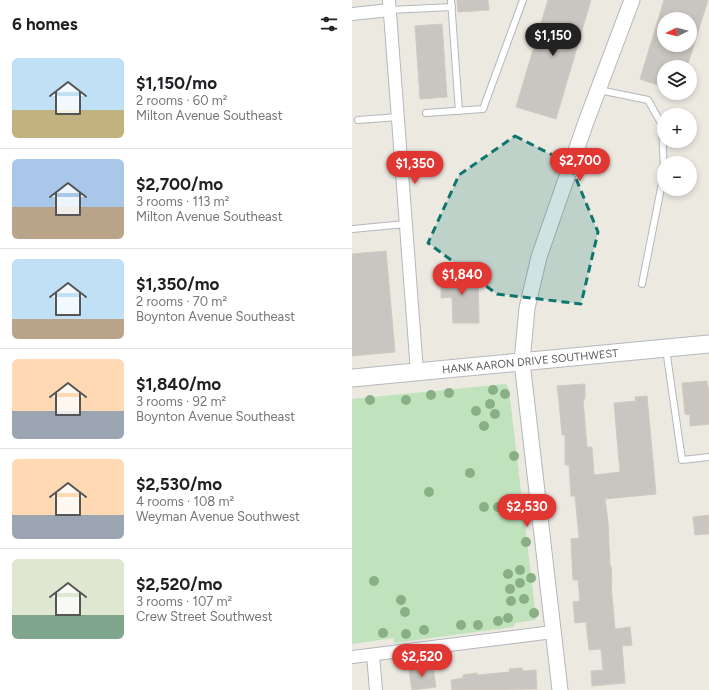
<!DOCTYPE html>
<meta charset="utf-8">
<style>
:root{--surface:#fff;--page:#f6f6f6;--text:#202124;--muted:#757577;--line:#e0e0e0;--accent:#e13732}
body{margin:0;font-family:Figtree,sans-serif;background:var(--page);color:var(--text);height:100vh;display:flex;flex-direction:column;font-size:15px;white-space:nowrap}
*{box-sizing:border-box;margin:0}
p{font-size:13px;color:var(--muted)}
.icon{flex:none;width:22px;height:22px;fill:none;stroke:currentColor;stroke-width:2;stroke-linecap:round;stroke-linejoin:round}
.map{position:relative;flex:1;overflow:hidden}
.sheet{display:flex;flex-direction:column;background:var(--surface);width:352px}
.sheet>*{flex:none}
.needle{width:26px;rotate:264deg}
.tools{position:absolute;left:305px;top:12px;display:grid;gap:8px}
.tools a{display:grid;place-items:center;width:40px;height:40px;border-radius:50%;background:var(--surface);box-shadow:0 2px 6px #0003;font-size:20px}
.price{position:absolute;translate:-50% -34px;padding:0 9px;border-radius:14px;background:var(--accent);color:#fff;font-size:13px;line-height:26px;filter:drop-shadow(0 1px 2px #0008)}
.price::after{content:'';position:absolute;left:50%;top:24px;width:12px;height:9px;margin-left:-6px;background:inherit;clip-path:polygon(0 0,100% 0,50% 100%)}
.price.selected{background:#222;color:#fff}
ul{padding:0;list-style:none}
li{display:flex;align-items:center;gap:12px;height:100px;padding:0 12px}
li+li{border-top:1px solid var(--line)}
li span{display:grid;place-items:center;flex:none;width:112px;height:80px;border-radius:6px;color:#555}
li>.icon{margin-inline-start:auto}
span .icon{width:48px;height:48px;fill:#fffc;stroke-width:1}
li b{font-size:17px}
h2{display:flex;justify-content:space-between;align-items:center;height:48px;padding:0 12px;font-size:17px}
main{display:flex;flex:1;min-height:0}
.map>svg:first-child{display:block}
.green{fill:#c0e3be}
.building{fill:#c9c5c0;stroke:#d0cac0;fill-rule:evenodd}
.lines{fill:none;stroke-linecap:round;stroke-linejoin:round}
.service-casing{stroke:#b4b7bb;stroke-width:8}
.minor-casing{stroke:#b4b7bb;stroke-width:14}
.tertiary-casing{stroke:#b4b7bb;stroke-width:17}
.secondary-casing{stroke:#b5b8bd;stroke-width:19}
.service{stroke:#fff;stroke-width:6}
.minor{stroke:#fff;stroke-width:12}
.tertiary{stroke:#fff;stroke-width:15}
.secondary{stroke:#fff;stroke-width:17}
.tree{fill:#89b084}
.marked{fill:#0f766e;fill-opacity:0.2;stroke:#0f766e;stroke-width:3;stroke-dasharray:8 5;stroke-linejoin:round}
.labels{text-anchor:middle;stroke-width:3;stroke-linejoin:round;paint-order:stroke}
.street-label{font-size:11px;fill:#5a5d61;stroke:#fff}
</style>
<main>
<section class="sheet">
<h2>6 homes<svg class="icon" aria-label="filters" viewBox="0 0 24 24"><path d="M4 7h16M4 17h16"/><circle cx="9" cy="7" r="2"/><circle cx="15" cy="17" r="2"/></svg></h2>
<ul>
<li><span style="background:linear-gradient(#bfe0f5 65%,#c2b280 0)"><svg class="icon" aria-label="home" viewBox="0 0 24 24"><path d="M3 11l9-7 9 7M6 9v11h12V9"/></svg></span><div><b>$1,150/mo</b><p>2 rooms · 60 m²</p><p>Milton Avenue Southeast</p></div></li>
<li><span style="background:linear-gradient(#a9c7e8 60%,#b9a48a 0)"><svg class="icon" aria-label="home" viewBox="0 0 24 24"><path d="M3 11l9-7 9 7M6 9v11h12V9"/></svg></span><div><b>$2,700/mo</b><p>3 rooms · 113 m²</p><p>Milton Avenue Southeast</p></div></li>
<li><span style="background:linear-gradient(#bfe0f5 75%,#b9a48a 0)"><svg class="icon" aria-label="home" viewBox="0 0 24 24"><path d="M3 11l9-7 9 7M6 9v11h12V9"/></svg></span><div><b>$1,350/mo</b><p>2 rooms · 70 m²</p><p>Boynton Avenue Southeast</p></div></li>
<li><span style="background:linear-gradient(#ffd9b3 65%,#9aa5b1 0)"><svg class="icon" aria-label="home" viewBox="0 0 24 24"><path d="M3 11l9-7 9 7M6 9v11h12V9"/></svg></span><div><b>$1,840/mo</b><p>3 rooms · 92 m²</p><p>Boynton Avenue Southeast</p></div></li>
<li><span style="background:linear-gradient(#ffd9b3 70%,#9aa5b1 0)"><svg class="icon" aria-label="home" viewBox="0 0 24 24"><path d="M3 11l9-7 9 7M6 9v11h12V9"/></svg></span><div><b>$2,530/mo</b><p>4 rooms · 108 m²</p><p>Weyman Avenue Southwest</p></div></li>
<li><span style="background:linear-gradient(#dfe7d0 70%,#7fa58c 0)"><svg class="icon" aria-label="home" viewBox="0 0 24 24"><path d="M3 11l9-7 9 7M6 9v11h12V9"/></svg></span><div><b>$2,520/mo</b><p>3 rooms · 107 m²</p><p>Crew Street Southwest</p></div></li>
</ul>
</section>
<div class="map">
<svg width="357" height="690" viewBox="0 0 357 690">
<rect width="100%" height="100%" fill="#ece9e1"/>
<!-- green -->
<polygon class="green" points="153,384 155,385 157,390 184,617 183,620 163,623 161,627 42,643 42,638 0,644 0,399"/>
<!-- building -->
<g class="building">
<polygon points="105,0 136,0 137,10 106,12"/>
<polygon points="196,0 239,0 204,119 164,107"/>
<path d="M312,0H356L335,67H312V87L288,79ZM312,19H338V45H312Z"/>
<polygon points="90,24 95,97 68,99 63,26"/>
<polygon points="34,251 43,352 0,356 0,254"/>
<polygon points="126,272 127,323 101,323 100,297 89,298 89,273"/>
<polygon points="355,381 356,388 357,388 357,424 338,426 338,415 333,414 330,383"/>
<polygon points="233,384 233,399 231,399 235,447 240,447 242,475 268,472 262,403 284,401 283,397 295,396 304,494 253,499 256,522 258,566 259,566 260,585 259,585 263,629 278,627 280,645 270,646 273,683 240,686 239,671 251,670 249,649 237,650 234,622 223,623 221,602 228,601 226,580 221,580 219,539 227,538 223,496 219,496 217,465 213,465 213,435 210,435 207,401 205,386"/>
<polygon points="357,515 357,534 343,535 341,517"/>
<polygon points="81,667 84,687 60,690 57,670"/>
<polygon points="170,668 171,671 184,670 185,689 100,690 99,680 111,678 111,675 125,673 125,675 158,672 157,669"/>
</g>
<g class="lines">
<!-- service casing -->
<g class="service-casing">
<g id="service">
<polyline points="99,0 107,111"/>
<polyline points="38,10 100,7"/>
<polyline points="247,90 296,100 310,125 312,173 290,284"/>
<polyline points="74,113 131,109 171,0"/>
<polyline points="6,120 46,117"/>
<polyline points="0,229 54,224"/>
<polyline points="314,349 330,460 357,457"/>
</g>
</g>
<!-- minor casing -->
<g class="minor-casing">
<g id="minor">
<polyline points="37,0 65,372"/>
<polyline points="0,14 38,10"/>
<polyline points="21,655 24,690"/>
<polyline points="0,657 201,632"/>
</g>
</g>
<!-- tertiary casing -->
<g class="tertiary-casing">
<polyline id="tertiary" points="208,690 170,362 175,308 187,257 234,122 280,0"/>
</g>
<!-- secondary casing -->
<g class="secondary-casing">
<g id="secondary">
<path id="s1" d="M0,378L357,344"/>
</g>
</g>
<!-- service -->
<use href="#service" class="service"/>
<!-- minor -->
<use href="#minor" class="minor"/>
<!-- tertiary -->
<use href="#tertiary" class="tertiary"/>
<!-- secondary -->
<use href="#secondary" class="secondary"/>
</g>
<!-- trees -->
<g class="tree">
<circle cx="141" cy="390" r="5"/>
<circle cx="97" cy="393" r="5"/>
<circle cx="153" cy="394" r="5"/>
<circle cx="79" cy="395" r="5"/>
<circle cx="18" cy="400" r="5"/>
<circle cx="54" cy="400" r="5"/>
<circle cx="138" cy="404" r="5"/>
<circle cx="124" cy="411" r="5"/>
<circle cx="143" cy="414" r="5"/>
<circle cx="132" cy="426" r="5"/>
<circle cx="162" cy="456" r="5"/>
<circle cx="118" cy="473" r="5"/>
<circle cx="77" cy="492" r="5"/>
<circle cx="169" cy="504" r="5"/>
<circle cx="132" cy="507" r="5"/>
<circle cx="146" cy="507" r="5"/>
<circle cx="174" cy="542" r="5"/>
<circle cx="168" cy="570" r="5"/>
<circle cx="156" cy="574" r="5"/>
<circle cx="179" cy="578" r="5"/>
<circle cx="22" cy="581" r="5"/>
<circle cx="168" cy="583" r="5"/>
<circle cx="158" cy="589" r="5"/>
<circle cx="172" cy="599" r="5"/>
<circle cx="49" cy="600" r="5"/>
<circle cx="159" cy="601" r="5"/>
<circle cx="53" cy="612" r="5"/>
<circle cx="182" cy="613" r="5"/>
<circle cx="156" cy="618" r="5"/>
<circle cx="146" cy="621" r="5"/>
<circle cx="109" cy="625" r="5"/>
<circle cx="126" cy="625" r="5"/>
<circle cx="72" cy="630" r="5"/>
<circle cx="31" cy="633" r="5"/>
<circle cx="54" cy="634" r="5"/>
</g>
<!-- marked area -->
<path class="marked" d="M163,136L218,164L246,232L229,304L145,294L76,243L107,175Z"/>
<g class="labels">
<!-- street labels -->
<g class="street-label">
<text dy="4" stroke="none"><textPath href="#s1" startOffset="179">HANK AARON DRIVE SOUTHWEST</textPath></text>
</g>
</g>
</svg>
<div class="tools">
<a><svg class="needle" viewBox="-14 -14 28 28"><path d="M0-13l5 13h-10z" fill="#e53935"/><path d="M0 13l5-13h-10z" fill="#757577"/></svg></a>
<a><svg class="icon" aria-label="layers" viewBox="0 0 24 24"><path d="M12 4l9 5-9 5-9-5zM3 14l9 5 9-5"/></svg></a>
<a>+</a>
<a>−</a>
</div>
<b class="price selected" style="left:201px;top:57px">$1,150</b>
<b class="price" style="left:228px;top:182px">$2,700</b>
<b class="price" style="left:63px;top:185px">$1,350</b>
<b class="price" style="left:110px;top:296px">$1,840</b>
<b class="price" style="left:175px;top:528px">$2,530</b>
<b class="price" style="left:70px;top:678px">$2,520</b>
</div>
</main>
